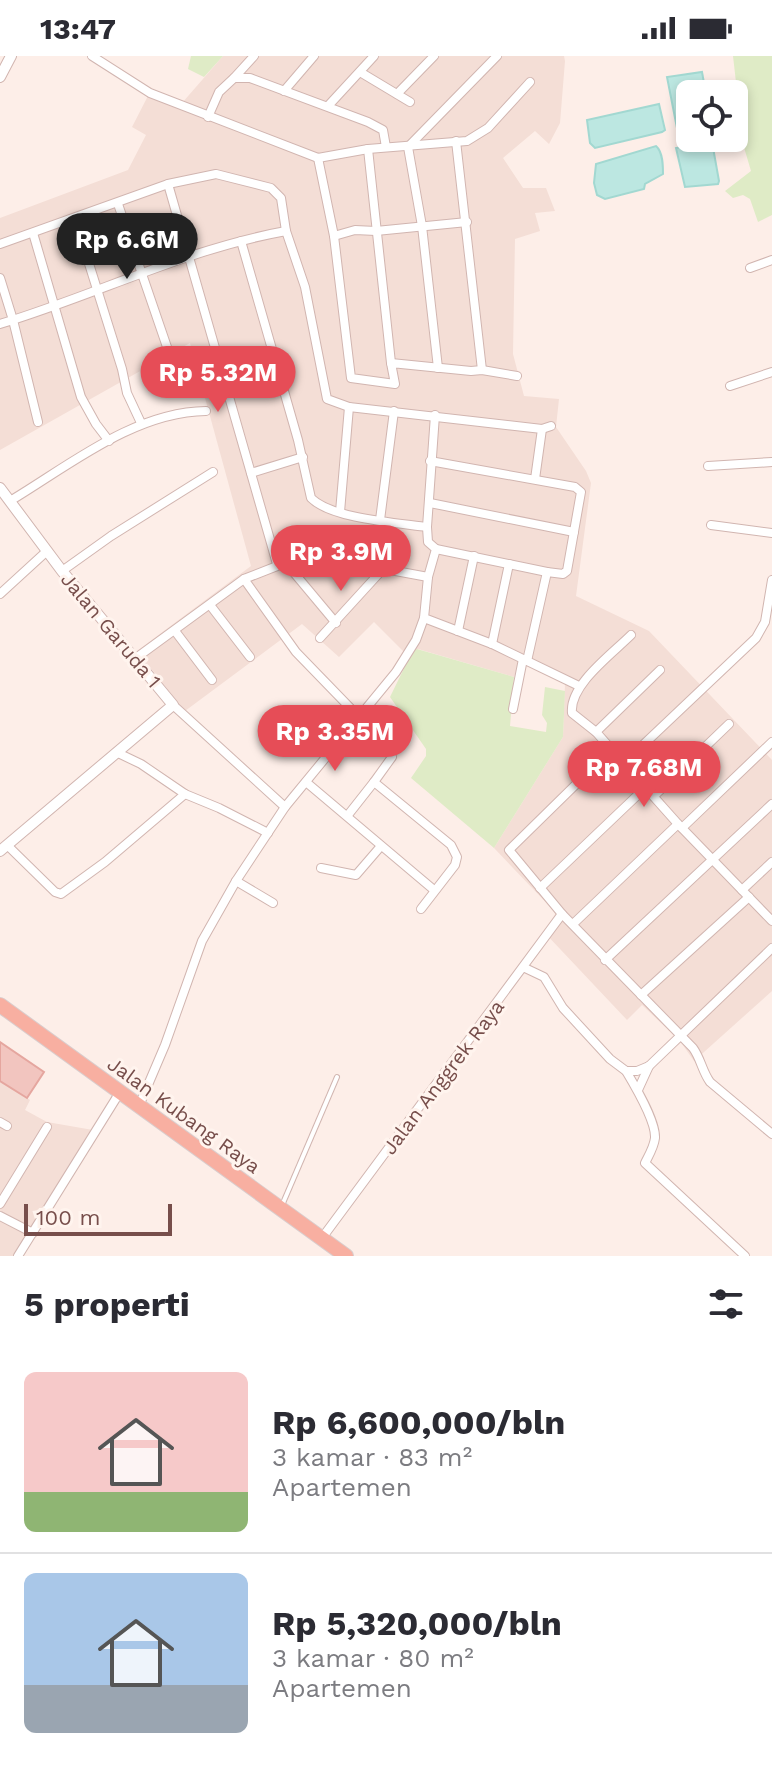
<!DOCTYPE html>
<html lang="id">
<meta charset="utf-8">
<style>
:root{--surface:#fff;--page:#f7f7f7;--text:#2b2b33;--muted:#7c7c81;--line:#e1e1e2;--accent:#e64d57}
body{margin:0;font-family:"Work Sans",sans-serif;background:var(--page);color:var(--text);height:100vh;display:flex;flex-direction:column;font-size:30px;white-space:nowrap}
*{box-sizing:border-box;margin:0}
p{font-size:26px;color:var(--muted)}
.icon{flex:none;width:44px;height:44px;fill:none;stroke:currentColor;stroke-width:2;stroke-linecap:round;stroke-linejoin:round}
.map{position:relative;height:1200px;overflow:hidden}
.drawer{display:flex;flex-direction:column;background:var(--surface);flex:1}
.drawer>*{flex:none}
.controls{position:absolute;left:676px;top:24px;display:grid;gap:16px}
.controls a{display:grid;place-items:center;width:72px;height:72px;border-radius:12px;background:var(--surface);box-shadow:0 4px 12px #0003;font-size:40px}
.scale{position:absolute;left:24px;bottom:20px;width:148px;box-sizing:border-box;padding-left:8px;border:4px solid #774e4b;border-top:0;font-size:22px;line-height:28px;white-space:nowrap;color:#774e4b;-webkit-text-stroke:6px #fff4ee;paint-order:stroke}
.price{position:absolute;translate:-50% -68px;padding:0 18px;border-radius:28px;background:var(--accent);color:#fff;font-size:26px;line-height:52px;filter:drop-shadow(0 2px 4px #0008)}
.price::after{content:'';position:absolute;left:50%;top:48px;width:24px;height:18px;margin-left:-12px;background:inherit;clip-path:polygon(0 0,100% 0,50% 100%)}
.price.active{background:#222;color:#fff}
ul{padding:0;list-style:none}
li{display:flex;align-items:center;gap:24px;height:200px;padding:0 24px}
li+li{border-top:2px solid var(--line)}
li span{display:grid;place-items:center;flex:none;width:224px;height:160px;border-radius:12px;color:#555}
li>.icon{margin-inline-start:auto}
span .icon{width:96px;height:96px;fill:#fffc;stroke-width:1}
li b{font-size:34px}
h2{display:flex;justify-content:space-between;align-items:center;height:96px;padding:0 24px;font-size:34px}
.status{display:flex;justify-content:space-between;align-items:center;height:56px;padding:0 40px;background:var(--surface);direction:ltr}
.status svg{height:22px;fill:currentColor}
.map>svg:first-child{display:block}
.residential{fill:#f4ded6}
.green{fill:#dfebc6}
.water{fill:#bce7e1;stroke:#a2d8d1;stroke-width:2}
.building{fill:#f2c5bf;stroke:#e5a69f;stroke-width:2}
.lines{fill:none;stroke-linecap:round;stroke-linejoin:round}
.service-casing{stroke:#d1b5b0;stroke-width:6}
.minor-casing{stroke:#d1b5b0;stroke-width:10}
.tertiary-casing{stroke:#d1b5b0;stroke-width:12}
.trunk-casing{stroke:#d9cdcd;stroke-width:16}
.service{stroke:#fff;stroke-width:4}
.minor{stroke:#fff;stroke-width:8}
.tertiary{stroke:#fff;stroke-width:10}
.trunk{stroke:#f8afa1;stroke-width:14}
.labels{text-anchor:middle;stroke-width:6;stroke-linejoin:round;paint-order:stroke}
.street-label{font-size:20px;fill:#774e4b;stroke:#fff4ee}
</style>
<div class="status"><b>13:47</b><svg viewBox="0 0 49 12"><path d="M0 12V9h3v3zM5 12V6h3v6zM10 12V3h3v9zM15 12V0h3v12zM26 1h20v11H26zM47 4h2v5h-2z"/></svg></div>
<div class="map">
<svg width="772" height="1200" viewBox="0 0 772 1200">
<rect width="100%" height="100%" fill="#fdeee8"/>
<!-- residential -->
<g class="residential">
<polygon points="223,0 564,0 565,5 560,67 549,88 535,75 503,102 523,132 546,132 555,155 535,157 540,175 515,183 513,298 524,340 559,343 556,371 586,415 591,427 576,540 649,575 772,704 772,935 694,1005 680,985 642,949 627,964 544,876 556,857 494,792 563,681 565,628 519,606 514,621 418,593 404,596 374,566 339,601 302,568 185,655 137,595 251,510 190,287 0,394 0,162 128,114 146,79 132,71 151,34 182,47"/>
<polygon points="0,1025 30,1044 25,1054 47,1066 93,1074 15,1200 0,1200"/>
</g>
<!-- green -->
<g class="green">
<polygon points="191,0 223,0 204,21 188,13"/>
<polygon points="733,0 772,0 772,159 758,166 750,143 743,139 733,142 725,135 751,115 743,88"/>
<polygon points="417,593 514,621 510,670 546,676 547,667 542,659 545,631 565,635 563,681 494,792 411,722 426,700 426,693 390,641 413,594"/>
</g>
<!-- water -->
<g class="water">
<polygon points="702,16 706,38 690,38 690,69 677,72 667,21"/>
<polygon points="659,48 665,74 662,76 595,92 590,87 587,64"/>
<polygon points="712,86 719,125 718,128 685,131 676,92"/>
<path d="M656,90C663,96 663,110 663,118L645,128L644,133L605,143L597,139L594,127L596,108Z"/>
</g>
<!-- building -->
<polygon class="building" points="0,986 44,1016 27,1042 0,1025"/>
<g class="lines">
<!-- service casing -->
<g class="service-casing">
<polyline id="service" points="283,1147 337,1021"/>
</g>
<!-- minor casing -->
<g class="minor-casing">
<g id="minor">
<polyline points="92,0 150,37 318,102 368,93 467,85 488,72 530,26"/>
<polyline points="360,16 410,46"/>
<polyline points="234,22 254,0"/>
<polyline points="284,35 314,0"/>
<polyline points="397,38 434,0"/>
<polyline points="328,50 374,0"/>
<polyline points="208,61 219,36 234,22 250,22 368,66 383,74 386,91"/>
<polyline points="456,85 482,314"/>
<polyline points="368,93 391,307"/>
<polyline points="318,102 334,180 351,322 395,328 391,307 471,315 482,314 517,320"/>
<polyline points="168,128 277,508"/>
<polyline points="118,148 167,291"/>
<polyline points="75,163 122,313 127,337 141,367"/>
<polyline points="33,177 81,341 96,368 109,385"/>
<polyline points="334,180 355,174 376,175 467,166"/>
<path d="M241,185L298,384L311,442C332,463 398,467 427,471"/>
<polyline points="0,188 168,128 216,118 271,132 281,142 286,175 305,231 327,343 349,351 542,373 551,370"/>
<polyline points="750,212 772,204"/>
<polyline points="0,222 13,264 38,366"/>
<path d="M0,268C96,239 186,193 286,175"/>
<polyline points="438,312 422,170 408,91 497,0"/>
<polyline points="730,330 772,316"/>
<polyline points="435,359 427,471 428,486 436,493 428,521 424,562 492,588 579,630"/>
<polyline points="430,405 575,431 581,436 567,515 563,518 547,516 527,605"/>
<polyline points="708,410 772,406"/>
<polyline points="251,417 303,401"/>
<polyline points="535,423 542,373"/>
<path d="M10,445C70,409 134,356 206,355"/>
<polyline points="430,447 574,476"/>
<polyline points="340,456 349,351"/>
<polyline points="380,464 394,355"/>
<polyline points="711,469 772,477"/>
<polyline points="436,493 547,516"/>
<polyline points="285,506 336,567"/>
<polyline points="62,515 111,480 213,416"/>
<polyline points="244,523 296,596 360,662"/>
<polyline points="0,538 47,495"/>
<polyline points="210,549 250,601"/>
<polyline points="175,575 212,624"/>
<polyline points="458,575 474,500"/>
<path d="M631,579C612,598 569,629 572,657L596,676L678,768L772,865"/>
<polyline points="320,582 383,513"/>
<polyline points="492,588 509,508"/>
<polyline points="136,602 244,523 295,503 320,501 428,521"/>
<polyline points="173,649 285,751"/>
<polyline points="513,653 523,603"/>
<polyline points="596,676 660,614"/>
<path d="M611,694L509,794L562,858L693,992C701,1003 702,1015 710,1026L772,1078"/>
<polyline points="118,697 141,708 185,738 219,752 268,777"/>
<polyline points="624,707 756,582 765,566 772,524"/>
<polyline points="306,726 434,834"/>
<polyline points="374,726 392,701"/>
<polyline points="654,740 729,668"/>
<polyline points="348,759 374,726 451,789 457,801 455,809 421,853"/>
<polyline points="682,772 772,686"/>
<polyline points="7,789 55,836 61,838 105,806 185,738"/>
<polyline points="321,812 356,819 381,790"/>
<polyline points="236,825 273,847"/>
<polyline points="540,832 645,732"/>
<polyline points="742,834 772,806"/>
<polyline points="573,868 678,768"/>
<polyline points="605,904 772,748"/>
<polyline points="525,912 544,921 563,952 610,1003 626,1015 637,1015 649,1010 772,892"/>
<polyline points="641,939 749,841"/>
<path d="M626,1015C635,1030 656,1065 655,1082C654,1091 649,1099 645,1107L745,1200"/>
<polyline points="638,1034 649,1010"/>
<polyline points="139,1050 165,989 202,885 236,825 285,751 396,616 416,584 424,562"/>
<polyline points="0,1066 7,1070"/>
<polyline points="0,1148 47,1071"/>
<polyline points="0,1160 33,1177"/>
<polyline points="322,1182 562,858"/>
<polyline points="18,1200 120,1036"/>
</g>
</g>
<!-- tertiary casing -->
<g class="tertiary-casing">
<g id="tertiary">
<polyline points="0,21 11,0"/>
<polyline points="0,432 62,515 173,649 0,795"/>
</g>
</g>
<!-- trunk casing -->
<g class="trunk-casing">
<polyline id="trunk" points="0,949 346,1200"/>
</g>
<!-- service -->
<use href="#service" class="service"/>
<!-- minor -->
<use href="#minor" class="minor"/>
<!-- tertiary -->
<use href="#tertiary" class="tertiary"/>
<!-- trunk -->
<use href="#trunk" class="trunk"/>
</g>
<g class="labels">
<!-- street labels -->
<g class="street-label">
<text transform="translate(111 574) rotate(50)" y="7">Jalan Garuda 1</text>
<text transform="translate(443 1021) rotate(-53)" y="7">Jalan Anggrek Raya</text>
<text transform="translate(184 1059) rotate(36)" y="7">Jalan Kubang Raya</text>
</g>
</g>
</svg>
<div class="controls">
<a><svg class="icon" aria-label="locate" viewBox="0 0 24 24"><circle cx="12" cy="12" r="6"/><path d="M12 2v4M12 18v4M2 12h4M18 12h4"/></svg></a>
</div>
<div class="scale">100 m</div>
<b class="price active" style="left:127px;top:225px">Rp 6.6M</b>
<b class="price" style="left:218px;top:358px">Rp 5.32M</b>
<b class="price" style="left:341px;top:537px">Rp 3.9M</b>
<b class="price" style="left:335px;top:717px">Rp 3.35M</b>
<b class="price" style="left:644px;top:753px">Rp 7.68M</b>
</div>
<section class="drawer">
<h2>5 properti<svg class="icon" aria-label="filters" viewBox="0 0 24 24"><path d="M4 7h16M4 17h16"/><circle cx="9" cy="7" r="2"/><circle cx="15" cy="17" r="2"/></svg></h2>
<ul>
<li><span style="background:linear-gradient(#f6c9c9 75%,#8fb573 0)"><svg class="icon" aria-label="home" viewBox="0 0 24 24"><path d="M3 11l9-7 9 7M6 9v11h12V9"/></svg></span><div><b>Rp 6,600,000/bln</b><p>3 kamar · 83 m²</p><p>Apartemen</p></div></li>
<li><span style="background:linear-gradient(#a9c7e8 70%,#9aa5b1 0)"><svg class="icon" aria-label="home" viewBox="0 0 24 24"><path d="M3 11l9-7 9 7M6 9v11h12V9"/></svg></span><div><b>Rp 5,320,000/bln</b><p>3 kamar · 80 m²</p><p>Apartemen</p></div></li>
</ul>
</section>
